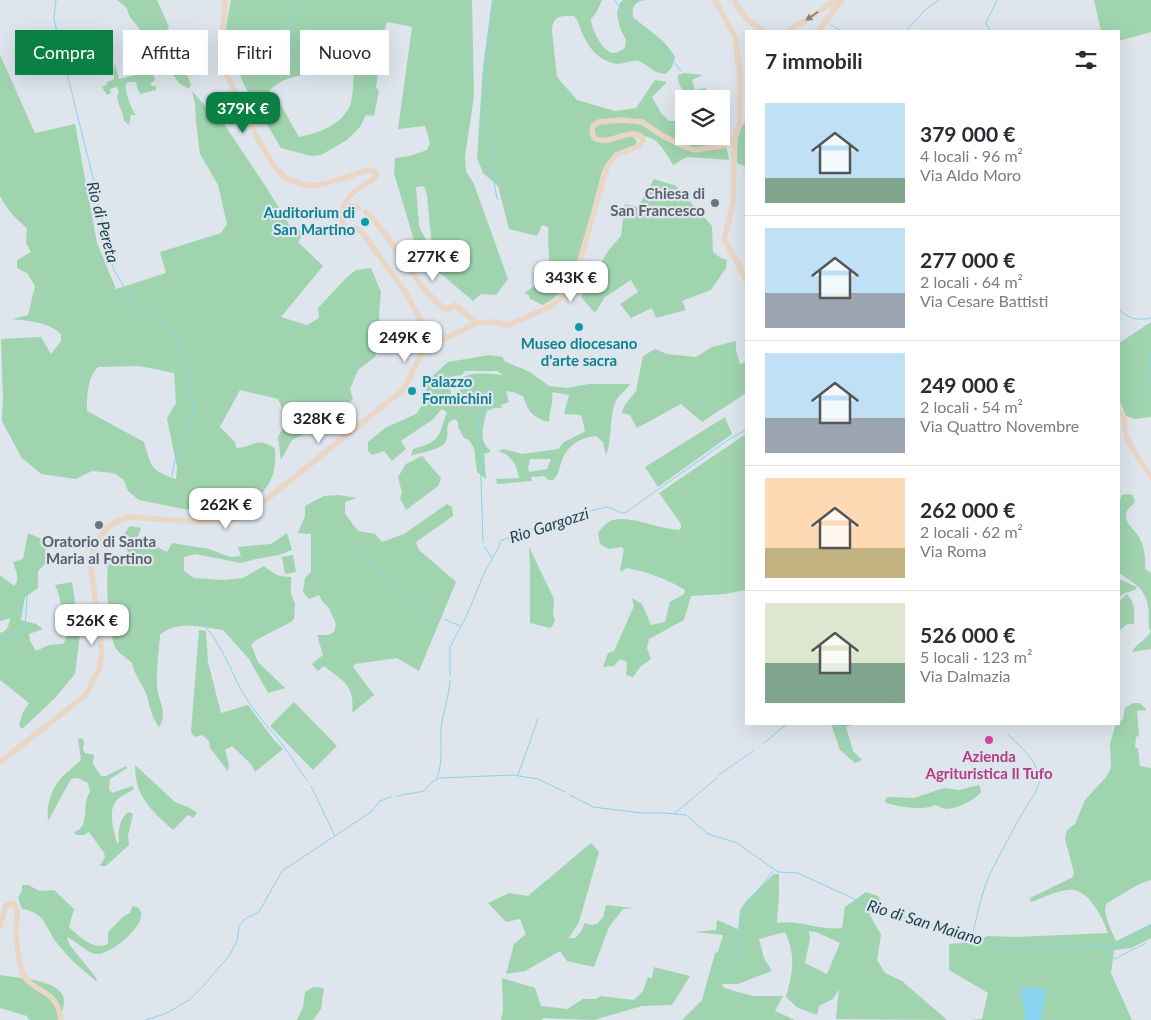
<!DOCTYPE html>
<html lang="it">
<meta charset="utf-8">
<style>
:root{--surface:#fff;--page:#f2f2f3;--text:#2b2b33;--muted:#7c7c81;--line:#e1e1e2;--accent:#0b8043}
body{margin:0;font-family:Lato,sans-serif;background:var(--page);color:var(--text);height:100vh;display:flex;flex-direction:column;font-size:19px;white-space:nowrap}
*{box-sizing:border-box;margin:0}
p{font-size:16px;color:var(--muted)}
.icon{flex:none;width:28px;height:28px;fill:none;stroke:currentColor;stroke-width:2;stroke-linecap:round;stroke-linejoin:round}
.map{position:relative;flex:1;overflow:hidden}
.panel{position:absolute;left:745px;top:30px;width:375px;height:695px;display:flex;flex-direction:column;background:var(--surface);border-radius:0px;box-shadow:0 5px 20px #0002}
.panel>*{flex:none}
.top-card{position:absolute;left:15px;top:30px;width:475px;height:45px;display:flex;gap:10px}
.buttons{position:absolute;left:675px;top:90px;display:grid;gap:10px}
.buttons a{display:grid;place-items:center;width:55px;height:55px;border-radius:0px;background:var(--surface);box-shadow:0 5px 20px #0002;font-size:25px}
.price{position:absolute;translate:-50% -42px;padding:0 11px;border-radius:10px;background:#fff;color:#222;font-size:16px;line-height:32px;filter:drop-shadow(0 1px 2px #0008)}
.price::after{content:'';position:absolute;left:50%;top:30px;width:15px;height:11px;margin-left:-8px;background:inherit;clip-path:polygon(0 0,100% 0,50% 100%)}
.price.active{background:var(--accent);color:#fff}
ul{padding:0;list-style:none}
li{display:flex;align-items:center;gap:15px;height:125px;padding:0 20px}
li+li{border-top:1px solid var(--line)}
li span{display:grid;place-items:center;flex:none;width:140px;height:100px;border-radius:0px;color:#555}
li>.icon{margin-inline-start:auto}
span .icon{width:60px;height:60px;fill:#fffc;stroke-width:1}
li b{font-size:21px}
h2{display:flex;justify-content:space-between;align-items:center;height:60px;padding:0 20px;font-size:21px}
.tag{padding:0 18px;border-radius:0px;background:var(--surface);box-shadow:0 5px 20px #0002;font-size:18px;line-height:45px}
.tag.active{background:var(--accent);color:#fff}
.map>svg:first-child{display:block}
.green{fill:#a0d4af;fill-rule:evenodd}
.water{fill:#88d3f0}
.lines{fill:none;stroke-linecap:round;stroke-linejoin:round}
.stream{stroke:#88d3f0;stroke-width:1}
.secondary{stroke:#ead6c4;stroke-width:5.5}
.oneway{fill:#8c837a}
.worship-dot{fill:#6b7280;stroke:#dee5ec;stroke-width:2}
.culture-dot{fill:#0f9aa8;stroke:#dee5ec;stroke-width:2}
.hotel-dot{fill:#d1479c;stroke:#dee5ec;stroke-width:2}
.labels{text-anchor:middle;stroke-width:4.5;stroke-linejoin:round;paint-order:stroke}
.worship-label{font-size:15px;font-weight:bold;fill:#5b616d;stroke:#dee5ec;text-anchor:end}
.culture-label{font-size:15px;font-weight:bold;fill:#0d838f;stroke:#dee5ec;text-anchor:end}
.hotel-label{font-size:15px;font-weight:bold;fill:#b23c85;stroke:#dee5ec}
.water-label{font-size:16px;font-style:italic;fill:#1e414e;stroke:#dee5ec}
</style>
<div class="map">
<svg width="1151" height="1020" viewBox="0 0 1151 1020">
<rect width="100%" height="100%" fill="#dee5ec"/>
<!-- green -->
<g class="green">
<path d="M117,0H157L169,27L166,31L168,42L176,43L180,57L191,85L189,89L180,84L169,70L153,74L155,80L150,84L152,86H156V90L140,94L137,87L136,82H129L126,84C124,90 132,111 136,115H131L129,125L124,121C124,113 117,104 117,95L119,93L117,87L110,89L111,93L107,95L102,87L106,85L107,82L114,79L113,71L115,64L119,79L142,73L138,69L141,68L148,69L158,64L160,58L164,57V55L168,56V46L162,42L158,43L159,54L130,17L126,7Z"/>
<path d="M231,0H472L474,96L465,157L466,171L474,184L508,279L496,295L481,294L473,301L434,268L427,195L424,186L416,187L419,226L428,244L427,258L415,244L394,173L395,158L409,156L427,150L430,143L425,126L398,129L412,27L387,22L383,35L376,88L379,91L374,116L366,115L360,127L347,140L321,155L311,156L281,148L244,85L225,32ZM343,66L354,75C353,83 353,93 351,102C345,124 319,133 299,137L278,100L271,102L269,91C288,70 320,77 343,66Z"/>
<path d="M492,0H602L596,13L591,19C591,29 603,52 613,53C618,53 621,50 625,48L626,40L620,28L617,13L620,3L623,0H646C636,1 631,6 633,17C647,29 666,40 675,57L672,67L666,74C651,73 650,65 638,61C630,59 622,66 612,63C597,59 588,46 582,33C579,26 580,23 574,16C561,16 553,15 552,30L557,77L577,100L615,111L636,108L655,80L667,82L652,97L661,113L669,121H676L684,104V136H701L726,147L728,154L729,160L687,157L673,165C664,149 654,131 633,137L637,141L635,146L606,164L602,171L580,256L568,282L553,299L543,305L530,299L529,295L524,293C548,278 551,269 548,243C548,237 549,232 548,227L542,225L537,236L509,229L498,186L483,173L477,158L483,67Z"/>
<polygon points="1094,0 1151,0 1151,32 1119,41 1119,31 1101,31"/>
<path d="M0,55L35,133L75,124L97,243L116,289L166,273L160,252L221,233L227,224L218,185L200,154L196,122L195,104L192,91L214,116L222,121L268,190L290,226L305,232L298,242L323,266L281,317L307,325L319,318L318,308L347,277L356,270L371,268L381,292L379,315L381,334L375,357L358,370L350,389L353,399L335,417L292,440L281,460L278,437L284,425V413L278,399L240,390L220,427L235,442L236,448C256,447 254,436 275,448C277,480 268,487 247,509L189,510L139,500L128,491L124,480L114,473L92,471L76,479L41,474L21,457L2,421L3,397L1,339L41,337L51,354L61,341V334C49,322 28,321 12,319L28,315L35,286L27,273L17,268V260L31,252L26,243L27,228C15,219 7,209 0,196ZM139,366L174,373L176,403L167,418L177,468L176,479C150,470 152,468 144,442L87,411C87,397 87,378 98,367Z"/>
<polygon points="684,73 703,75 692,80 695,90 705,88 718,99 686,99 678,81 678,75"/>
<path d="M745,122H746V167L737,163C737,148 736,134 745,122Z"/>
<polygon points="654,179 676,186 712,226 713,252 721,258 727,260 726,268 711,290 682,301 686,310 656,318 652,308 631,318 620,304 638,292 631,280 605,297 595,313 581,297 608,251 621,236 625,204 638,207"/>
<polygon points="1151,322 1151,417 1134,419 1126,416 1119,400 1119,343"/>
<polygon points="736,341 736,350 740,364 746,362 746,393 702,422 681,404 637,428 630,415 622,413 624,406 636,391 643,356 655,349 667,354 696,357 712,347"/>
<path d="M489,355L503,357L504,361L530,372L549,386L567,388L589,384H630C626,391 618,395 615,403C609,420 612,439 606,456L603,442L596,436C584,437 571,443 565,454C559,463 561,473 553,480H549L544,476L531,477L532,481L497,484L496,479L519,478C517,464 511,455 498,451L504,449L522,454L558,449L564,442L584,432L585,430L581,415L564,414L569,395L552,392C554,402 549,412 549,422C532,417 529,413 523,396L513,392L506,391L509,402L501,405L502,408H494L487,411C484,423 477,441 490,450V452L484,454L486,479L477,472L474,448L469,440L464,438L458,427V422L455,419C442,423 451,434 445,443C438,451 420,452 411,456L413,449C442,441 438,437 447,412L442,409L432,420L401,441L406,449L392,461L384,451L372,455L368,451V442L385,428L416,414L427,398L426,382L448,362ZM465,371H497L503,375C487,374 474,371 459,379L460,391L456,395L451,394L449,381L453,376L462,375ZM530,459H551L547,469L529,472L528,468Z"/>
<polygon points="725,417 732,434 658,487 645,467"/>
<path d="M746,434V590L725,594L691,596L684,620L649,639L647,648L651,659L640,667L633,677L626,675L627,662L620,659L614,666L603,667L608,653L614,651L634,606L632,598L642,604L651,625L665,622L670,602L684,594L685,590C667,579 648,572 627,568L621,572L620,570L624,549L621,547L609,549L600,544L598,533C602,528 606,522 613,520C630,515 659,529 679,530L681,528V524L659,493Z"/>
<polygon points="422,456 441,478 438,486 406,510 400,498 402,493 398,477 406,464"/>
<path d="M1126,494L1133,495L1135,502C1132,506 1126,510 1126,514C1125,522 1133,529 1137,534C1144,543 1146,558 1145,569L1151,573V649L1132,652C1137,643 1147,639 1151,631L1149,628C1149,595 1147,591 1119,573V502L1122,495Z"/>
<path d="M339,495L357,498L345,502V514L358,531L375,534L382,542L404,534L447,504L452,507L453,516L416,542L419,550L456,582L419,671L397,658L355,664L353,667L374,695L352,713C355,685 344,682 324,666L318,671L312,664L323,655L317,635H328L334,632L336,624L329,608L322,601L319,595L309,599L303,592L305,578L311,572V534L298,533L305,516V506L324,496Z"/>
<path d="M130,526L141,528L136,542L151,544L167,552L172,543L209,549L230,557L241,556L238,547L271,544L287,533L292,550L279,555L256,559L241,563L195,554L184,557V571L194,578L223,580L243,578L264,566C273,574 279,577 291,577V594L295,604L294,619L291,622L256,640L251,645L258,662L285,688L268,693L249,659L223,630C202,627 176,620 160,635C159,651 155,678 158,693C161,705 167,716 159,727C152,719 150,706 147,696C143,685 134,674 132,663C127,658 118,653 115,647C108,627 106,584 108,564L123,565L128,554L124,534Z"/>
<path d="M28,533L46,541L45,564L38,571V588L25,597L21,620L36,624L43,629L29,634L30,641L36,651L49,645L63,644L71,629L67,622L60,621C62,607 61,598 55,585L72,582L80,634L75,674L55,698L22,729L19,725L23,712L29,703L0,680V633C8,631 9,625 10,618L0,621V575L14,586L17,582V574L13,562L23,559Z"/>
<polygon points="529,547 554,599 553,615 555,620 553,625 550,628 530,623 530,566"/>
<polygon points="293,555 296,572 285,574 282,557"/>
<polygon points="1119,579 1137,587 1135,590 1125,593 1119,597"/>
<path d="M1127,594C1135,602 1135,613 1134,624H1127L1119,631V601Z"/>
<polygon points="199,630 206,631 208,662 221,713 248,705 274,740 283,749 255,772 252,765 232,746 225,750 229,765 228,771 210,748 209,741 202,735 195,737 191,732"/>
<polygon points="294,702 337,746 313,770 270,726"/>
<path d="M1133,703H1140L1147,710L1137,711L1139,736L1136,737L1135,748H1138L1140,766L1151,768V880L1139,884L1107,903C1101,913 1112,931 1116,941L1151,924V938L1131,948L1114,950L1111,973L1132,1020H970L982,1019L988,993L949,970V944L973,942L988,936L1016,937L1108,933C1103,919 1091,893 1074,890C1060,888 1044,898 1031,902L1030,898L1073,877L1074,873L1065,839L1067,830L1075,824L1085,800L1106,777L1111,768L1110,744L1115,726L1123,719L1125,708Z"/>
<polygon points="831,724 854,724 846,727 853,751 862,760 855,763 840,750"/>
<path d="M80,738L83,739L84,743L83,749L85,753L94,755L93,764L101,776H106L126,766L127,768L110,779L109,789L112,793L132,786L134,789C128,793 121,796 117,800C107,810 114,831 117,843L119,842C118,831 119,818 129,812L133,814L128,836L129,845L106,866H100L105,857L104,853L89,832L84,835H77L74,832C91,828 81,804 90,792L88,783L78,778L71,779L48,821C46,803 52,786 66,773C71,769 76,765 81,760L78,739Z"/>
<path d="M135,765L175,802L190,808L197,813L193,818L188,815L173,830C151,810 135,797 135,765Z"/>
<path d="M978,785L980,786L981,792C974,801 958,808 947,809C944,809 938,806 935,805C926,811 895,807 885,802L886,798L889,797L914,798L944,788L959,790Z"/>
<polygon points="591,843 599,852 579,922 569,938 575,938 580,933 585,923 591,925 597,924 603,917 606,905 634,908 623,909 609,927 594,967 567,961 560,951 525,971 506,974 514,944 526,934 520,919 506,922 488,903 509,893 528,896"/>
<path d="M774,874H779V892L777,923C799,919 820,931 842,928L845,907L866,892L878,896L882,905L869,913L881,935L877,960L885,973L902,981L947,1020L836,1019L839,989L833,999L819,1006L817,1015L798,1008L786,997C793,972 796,956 785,932L759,939L764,958L772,971L738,984H722L724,988L753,996H783L775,1011L795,1020H682L702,1000L715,953L718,952L723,935L695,932L716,930L717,920L738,929L740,910L747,900ZM809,931L816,932L840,943L827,974L805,963L810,939Z"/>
<path d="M22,885H28L40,891L54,890L74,909L69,927C80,937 93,951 108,944V932L124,916L130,913L132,907L134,906C159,914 114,954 98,954C87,954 77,941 67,937L69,944L97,979L96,981C87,973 77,966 69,957C64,951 56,943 52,936C44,920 40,912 22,909L18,898L22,890Z"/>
<polygon points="654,967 690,976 672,1005 642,1006 594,1020 543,1018 541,1020 501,1020 503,1010 502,978 535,988 541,1006 567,1009 583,999 596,999 601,996 634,1000 643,991 648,977 652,978"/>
<path d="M0,975C15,978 64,979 64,1001C64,1007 61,1014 59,1020H29L27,1016L0,1008Z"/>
<polygon points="313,987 324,988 321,1009 313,1020 297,1020 303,1007 305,992"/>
</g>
<!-- water -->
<polygon class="water" points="1027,987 1046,990 1041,1020 1025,1020 1021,992 1021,988"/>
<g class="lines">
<!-- stream -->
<g class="stream">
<path d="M56,0L54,18L57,33L98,198L108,250L114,270L132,300L157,320L170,327L174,333C181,358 199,397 191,423C189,429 184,433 182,439C176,451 174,464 172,476"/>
<polyline points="295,0 292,29 295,60"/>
<polyline points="493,0 485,74 483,117 490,135 492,170 497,199"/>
<polyline points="614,0 635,24 667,53 681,71"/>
<polyline points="831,25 842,31"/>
<polyline points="906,31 926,9 939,0"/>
<polyline points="990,31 986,23 997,0"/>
<path d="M1119,310C1130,319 1137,321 1151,318"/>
<polyline points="1145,395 1151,355"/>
<polyline points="1119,524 1122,501"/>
<polyline points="483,542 479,415 485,400 492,389"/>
<polyline points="484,546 492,558"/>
<polyline points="359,554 413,601 441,618"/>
<path d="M196,618C221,638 230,672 246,698C257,716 272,730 284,747C292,758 299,770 308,781"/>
<polyline points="444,619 460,626"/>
<polyline points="0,640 25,629 28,583"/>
<path d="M450,676V647L467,615L485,571L498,549L500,541L553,521L606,507C613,507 617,513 625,513L728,440L746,430"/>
<path d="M835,724C843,736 849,750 859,761"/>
<polyline points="764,743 787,724"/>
<polyline points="518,775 538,719"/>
<polyline points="719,775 753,751"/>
<path d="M436,779C444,763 440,745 441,728C443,712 449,697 450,681"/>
<polyline points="311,786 335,836"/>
<polyline points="570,795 593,807 641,813 665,813 686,815 708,834 737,843 778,872 798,873 878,910 1015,950 1119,945 1151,925"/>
<polyline points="397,796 424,791 432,782 439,778 513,775 538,779 565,792"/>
<polyline points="675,813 717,778"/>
<path d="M972,937C977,916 981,894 990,874C999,856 1009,837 1019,819C1023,811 1039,790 1039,782C1040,763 1021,746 1008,735"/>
<polyline points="1101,946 1115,959 1146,943"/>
<polyline points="724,979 737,953 744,911 747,904 773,871"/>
<polyline points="145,1020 165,1014 189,1000 204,985 229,956 237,941 239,926 245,919 259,912 282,871 371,812 380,801 391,797"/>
</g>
<!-- secondary -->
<g class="secondary">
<path d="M225,0L221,61L223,67L260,143L274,166L286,179L310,186L324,184L365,171L371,170L376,172L377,174C375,180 370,181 365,184C353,191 344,200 342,214C341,220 342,225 347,229L355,228L361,231L406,293L433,344"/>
<polyline points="715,0 735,37 740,75 740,123 734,139 733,203 724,240 738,263 746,281"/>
<path d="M734,0C741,14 750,25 765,31"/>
<polyline points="787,31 803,22 836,0"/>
<polyline points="818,31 842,0"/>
<polyline points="345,203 359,208"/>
<path d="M366,212C396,241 413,285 446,310L455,305L476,323"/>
<path d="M1119,411C1127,417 1123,425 1126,434C1130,449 1143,464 1151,477"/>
<path d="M0,762L78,701L87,693L99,669L102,655L91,566C93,542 106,521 131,517C162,519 217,527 246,516L404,389L420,356L427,347L477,323L492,322L509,325L551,306L567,293L574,281L607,167L616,155L639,146L643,141L641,136C625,128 609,147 594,138L592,131L593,126L599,122L622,120L642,122L663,136L685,147L694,150L722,146L734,139"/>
<path d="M0,926L6,905L13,903C20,911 16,924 16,933C17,945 18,959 22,971C28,993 57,985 61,1020"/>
</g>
</g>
<!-- one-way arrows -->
<defs><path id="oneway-solid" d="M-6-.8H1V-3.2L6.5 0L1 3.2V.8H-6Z" transform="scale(1.25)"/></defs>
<use class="oneway" href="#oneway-solid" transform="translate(812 16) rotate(145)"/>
<!-- markers -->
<g class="worship-dot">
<circle cx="715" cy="203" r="5"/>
<circle cx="99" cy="525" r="5"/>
</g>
<g class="culture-dot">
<circle cx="365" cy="222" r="5"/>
<circle cx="579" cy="327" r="5"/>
<circle cx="412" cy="391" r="5"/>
</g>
<circle class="hotel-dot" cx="989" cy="740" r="5"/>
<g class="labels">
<!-- worship labels -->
<g class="worship-label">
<text x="705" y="199">Chiesa di<tspan x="705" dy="17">San Francesco</tspan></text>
<text x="99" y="547" text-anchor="middle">Oratorio di Santa<tspan x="99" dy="17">Maria al Fortino</tspan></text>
</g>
<!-- culture labels -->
<g class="culture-label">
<text x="355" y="218">Auditorium di<tspan x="355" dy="17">San Martino</tspan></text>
<text x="579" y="349" text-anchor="middle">Museo diocesano<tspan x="579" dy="17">d'arte sacra</tspan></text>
<text x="422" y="387" text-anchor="start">Palazzo<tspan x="422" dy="17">Formichini</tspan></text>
</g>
<!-- hotel labels -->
<g class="hotel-label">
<text x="989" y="762">Azienda<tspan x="989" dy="17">Agrituristica Il Tufo</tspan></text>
</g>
<!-- water labels -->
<g class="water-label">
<text transform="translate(103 222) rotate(75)" y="6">Rio di Pereta</text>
<text transform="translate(549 525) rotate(-18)" y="6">Rio Gargozzi</text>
<text transform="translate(925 922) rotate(17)" y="6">Rio di San Maiano</text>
</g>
</g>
</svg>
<div class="buttons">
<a><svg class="icon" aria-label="layers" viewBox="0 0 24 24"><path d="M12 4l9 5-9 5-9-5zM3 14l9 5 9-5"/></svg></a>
</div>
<b class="price active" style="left:243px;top:134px">379K €</b>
<b class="price" style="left:433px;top:282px">277K €</b>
<b class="price" style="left:571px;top:303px">343K €</b>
<b class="price" style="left:405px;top:363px">249K €</b>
<b class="price" style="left:319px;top:444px">328K €</b>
<b class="price" style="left:226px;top:530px">262K €</b>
<b class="price" style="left:92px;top:646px">526K €</b>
<div class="top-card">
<a class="tag active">Compra</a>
<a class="tag">Affitta</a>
<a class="tag">Filtri</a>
<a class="tag">Nuovo</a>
</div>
<section class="panel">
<h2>7 immobili<svg class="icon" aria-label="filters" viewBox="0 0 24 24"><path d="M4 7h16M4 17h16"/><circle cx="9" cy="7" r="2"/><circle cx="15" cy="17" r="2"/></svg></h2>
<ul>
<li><span style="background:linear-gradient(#bfe0f5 75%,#7fa58c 0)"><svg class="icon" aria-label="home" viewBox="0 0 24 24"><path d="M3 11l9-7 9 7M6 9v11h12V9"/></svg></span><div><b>379 000 €</b><p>4 locali · 96 m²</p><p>Via Aldo Moro</p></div></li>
<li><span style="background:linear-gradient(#bfe0f5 65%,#9aa5b1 0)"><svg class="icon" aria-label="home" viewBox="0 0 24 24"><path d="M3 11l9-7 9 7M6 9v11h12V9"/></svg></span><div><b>277 000 €</b><p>2 locali · 64 m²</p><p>Via Cesare Battisti</p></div></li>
<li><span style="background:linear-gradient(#bfe0f5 65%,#9aa5b1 0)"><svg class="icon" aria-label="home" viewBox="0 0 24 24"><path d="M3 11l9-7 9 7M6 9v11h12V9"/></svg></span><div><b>249 000 €</b><p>2 locali · 54 m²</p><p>Via Quattro Novembre</p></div></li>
<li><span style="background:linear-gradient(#ffd9b3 70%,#c2b280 0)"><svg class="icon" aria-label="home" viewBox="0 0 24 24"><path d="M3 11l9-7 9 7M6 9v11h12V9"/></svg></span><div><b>262 000 €</b><p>2 locali · 62 m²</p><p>Via Roma</p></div></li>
<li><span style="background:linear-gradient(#dfe7d0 60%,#7fa58c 0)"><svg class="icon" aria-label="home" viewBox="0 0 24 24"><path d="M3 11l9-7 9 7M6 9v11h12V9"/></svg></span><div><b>526 000 €</b><p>5 locali · 123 m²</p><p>Via Dalmazia</p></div></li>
</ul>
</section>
</div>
